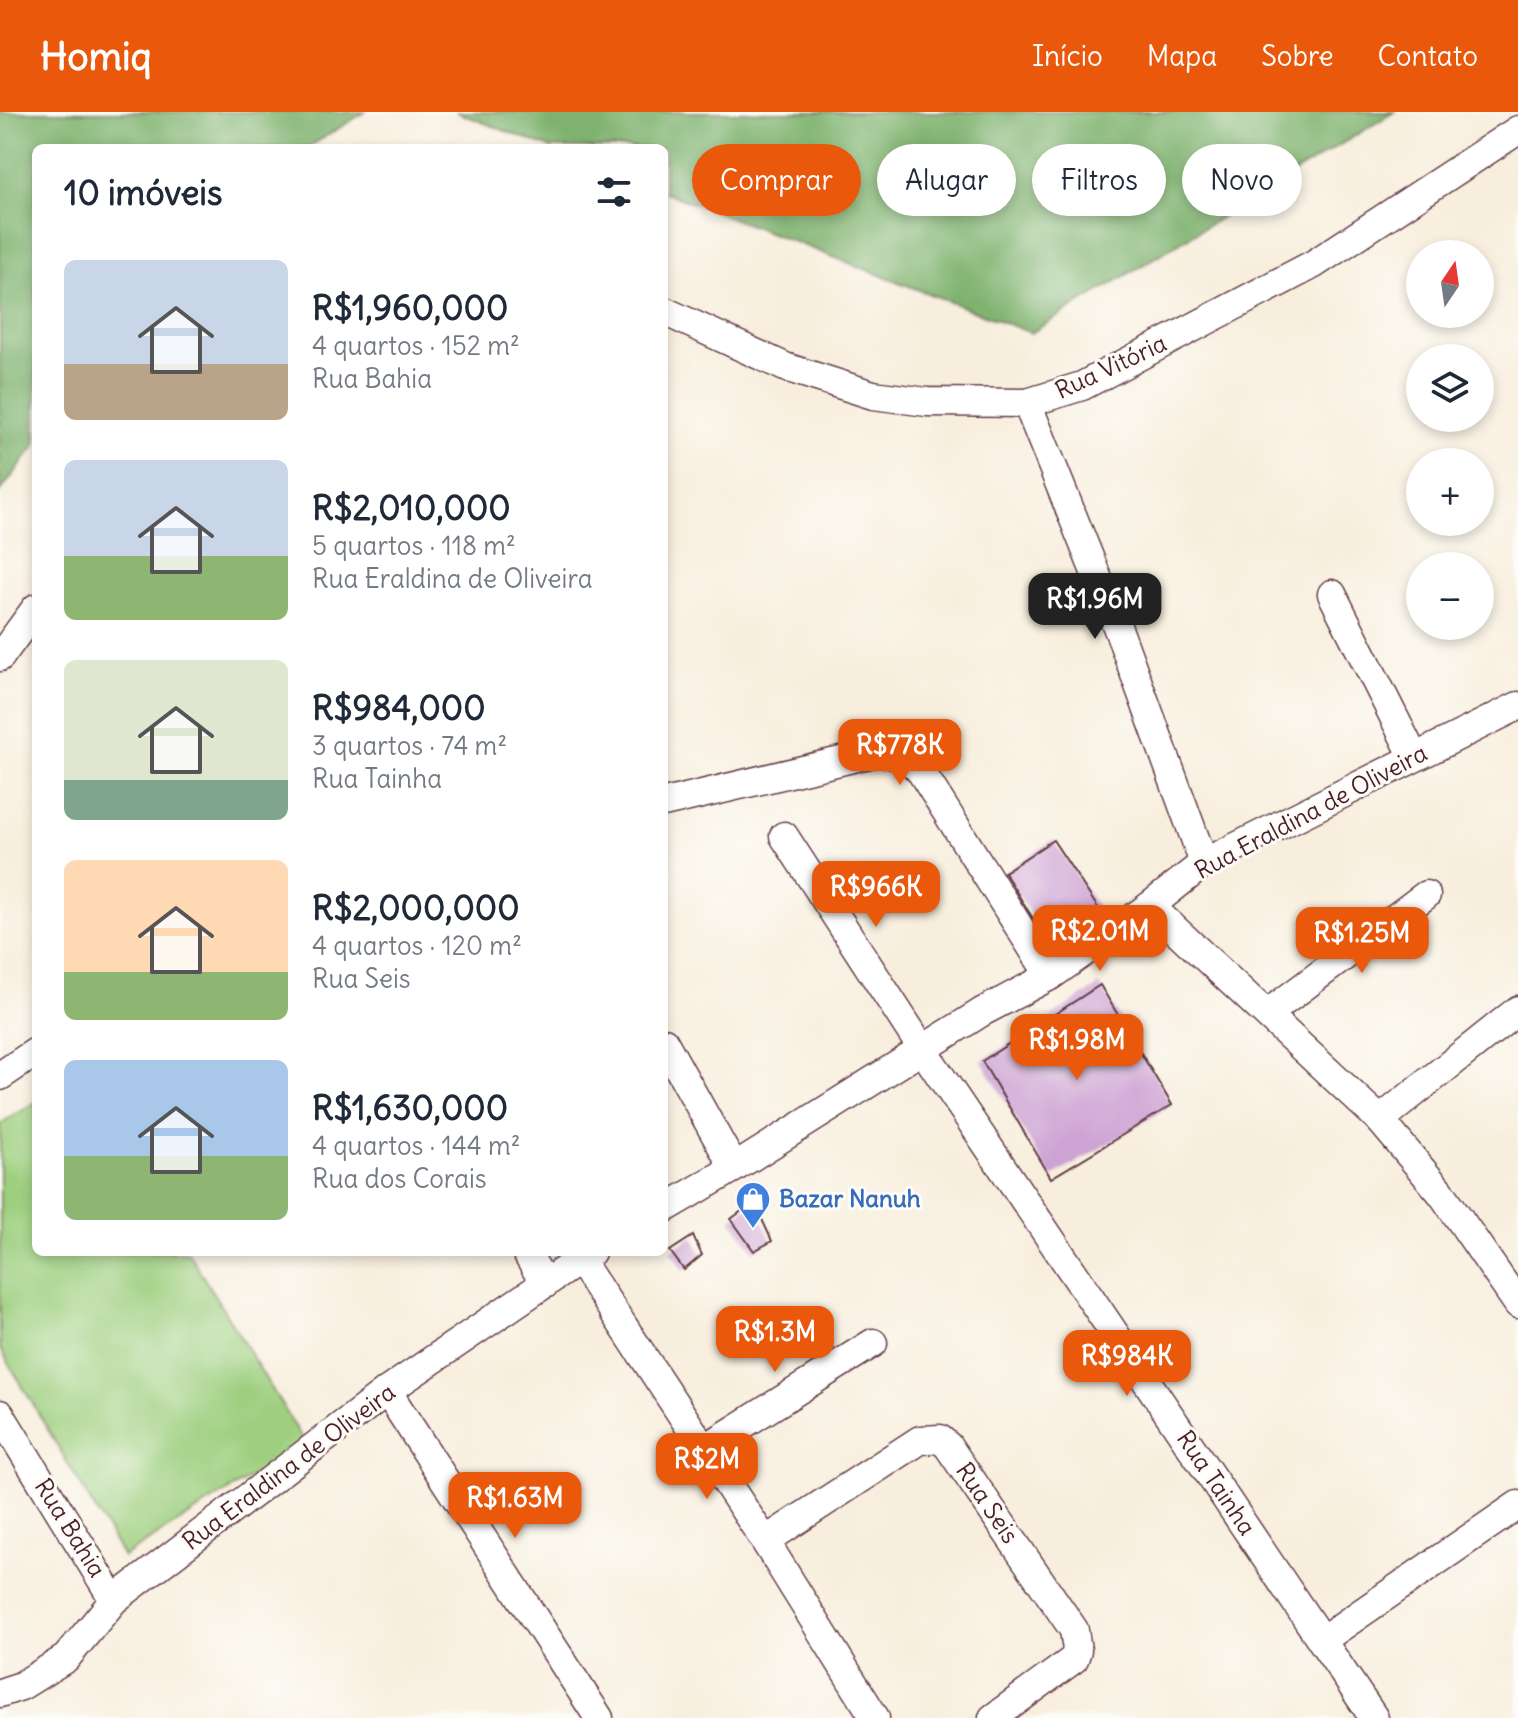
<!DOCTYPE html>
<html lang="pt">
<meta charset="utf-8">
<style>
:root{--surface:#fff;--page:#f6f6f7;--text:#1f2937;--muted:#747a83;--accent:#ea580c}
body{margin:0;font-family:Delius,sans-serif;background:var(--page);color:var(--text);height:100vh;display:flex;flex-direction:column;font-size:30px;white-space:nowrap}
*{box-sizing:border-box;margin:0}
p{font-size:26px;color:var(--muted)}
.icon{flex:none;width:44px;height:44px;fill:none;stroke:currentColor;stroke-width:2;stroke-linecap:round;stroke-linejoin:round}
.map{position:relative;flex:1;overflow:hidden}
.sheet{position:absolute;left:32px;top:32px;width:636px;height:1112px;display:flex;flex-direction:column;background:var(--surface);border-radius:12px;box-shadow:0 4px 12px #0003}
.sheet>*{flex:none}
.banner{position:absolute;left:692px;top:32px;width:706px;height:72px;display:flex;gap:16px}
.needle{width:52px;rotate:13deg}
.buttons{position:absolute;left:1406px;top:128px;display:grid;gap:16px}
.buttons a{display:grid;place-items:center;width:88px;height:88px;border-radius:50%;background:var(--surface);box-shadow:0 4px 12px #0003;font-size:40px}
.price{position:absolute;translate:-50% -68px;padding:0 18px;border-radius:16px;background:var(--accent);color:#fff;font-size:26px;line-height:52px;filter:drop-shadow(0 2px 4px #0008)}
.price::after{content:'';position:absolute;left:50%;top:48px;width:24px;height:18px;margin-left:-12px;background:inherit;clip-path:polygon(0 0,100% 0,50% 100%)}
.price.current{background:#222;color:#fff}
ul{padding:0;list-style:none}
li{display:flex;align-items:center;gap:24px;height:200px;padding:0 32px}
li span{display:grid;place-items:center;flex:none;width:224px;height:160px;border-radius:12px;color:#555}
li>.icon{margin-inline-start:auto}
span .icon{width:96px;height:96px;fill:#fffc;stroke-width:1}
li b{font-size:34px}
h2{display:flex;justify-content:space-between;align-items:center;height:96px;padding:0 32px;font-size:34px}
.tag{padding:0 28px;border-radius:36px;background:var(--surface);box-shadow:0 4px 12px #0003;font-size:28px;line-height:72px}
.tag.current{background:var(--accent);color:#fff}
header{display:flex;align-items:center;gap:48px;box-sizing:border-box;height:112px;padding:0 40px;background:var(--accent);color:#fff}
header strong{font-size:38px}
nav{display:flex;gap:44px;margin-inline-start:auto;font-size:28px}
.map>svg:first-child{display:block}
.green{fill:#9dcf7f;stroke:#747755;stroke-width:2}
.forest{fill:#7eb26e;stroke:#64684c;stroke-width:2}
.building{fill:#cda2d4}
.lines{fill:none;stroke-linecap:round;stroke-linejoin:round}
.street-casing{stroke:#643e46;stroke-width:31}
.street{stroke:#fff;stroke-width:28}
.labels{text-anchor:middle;stroke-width:6;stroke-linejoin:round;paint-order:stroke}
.street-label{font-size:24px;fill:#4a1f2b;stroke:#fdfcf7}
.shop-label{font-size:24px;font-weight:bold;fill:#366cbe;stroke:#fdfcf7;text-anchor:start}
</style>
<header>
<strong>Homiq</strong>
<nav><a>Início</a><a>Mapa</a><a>Sobre</a><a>Contato</a></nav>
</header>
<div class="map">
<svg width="1518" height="1606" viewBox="0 0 1518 1606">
<rect width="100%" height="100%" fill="#fdfcf7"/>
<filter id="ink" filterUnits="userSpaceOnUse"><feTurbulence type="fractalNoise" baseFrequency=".0125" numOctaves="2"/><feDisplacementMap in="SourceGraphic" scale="16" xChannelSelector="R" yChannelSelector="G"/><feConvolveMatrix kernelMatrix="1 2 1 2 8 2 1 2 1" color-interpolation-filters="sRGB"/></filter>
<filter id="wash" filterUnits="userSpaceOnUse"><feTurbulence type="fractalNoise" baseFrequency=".006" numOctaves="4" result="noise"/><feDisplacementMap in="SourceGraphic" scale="32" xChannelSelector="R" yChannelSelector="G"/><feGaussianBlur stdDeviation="1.8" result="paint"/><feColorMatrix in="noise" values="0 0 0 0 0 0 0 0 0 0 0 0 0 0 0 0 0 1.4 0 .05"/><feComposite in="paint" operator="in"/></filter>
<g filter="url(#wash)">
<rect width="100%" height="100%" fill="#f8eedd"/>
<!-- green -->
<polygon class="green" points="36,990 36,1140 188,1140 305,1331 123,1445 0,1236 0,1012"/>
<!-- forest -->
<g class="forest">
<polygon points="0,0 365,0 307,36 36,36 36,333 0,380"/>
<polygon points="456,0 1394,0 1031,221 664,80 664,36 550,36"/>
</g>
<g id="blocks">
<!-- building -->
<g class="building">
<polygon points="1053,728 1112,817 1062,853 1004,760"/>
<polygon points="1100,873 1172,993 1051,1066 982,949"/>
<polygon points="754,1090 772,1129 754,1139 731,1107"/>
<polygon points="693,1124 702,1143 684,1158 670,1139"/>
</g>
</g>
</g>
<g filter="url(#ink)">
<use href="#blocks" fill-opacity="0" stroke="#643e46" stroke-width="2"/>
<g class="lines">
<!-- street casing -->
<g class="street-casing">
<g id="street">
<polyline points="664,199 785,255 873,283 927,290 1027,291 1082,274 1314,152 1518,18"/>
<polyline points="1027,291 1120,522 1204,751"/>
<polyline points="1332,482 1414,645"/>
<polyline points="0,545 36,496"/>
<path d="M664,691L878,640C898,642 909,645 922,661L1050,864"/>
<polyline points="784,724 923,938 1374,1606"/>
<polyline points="1150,794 1380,1008 1443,1083 1518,1192"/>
<polyline points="1267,902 1426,783"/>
<polyline points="664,930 734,1056"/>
<polyline points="0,964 36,940"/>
<polyline points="1380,1008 1518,898"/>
<polyline points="664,1097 734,1056 982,900 1050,864 1150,794 1204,751 1518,594"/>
<polyline points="526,1140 545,1172"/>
<polyline points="579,1147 765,1429 875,1606"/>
<polyline points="387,1279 599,1606"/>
<polyline points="0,1302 114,1488"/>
<polyline points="704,1337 873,1231"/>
<polyline points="765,1429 920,1328 940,1327 948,1334 1074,1518 1077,1538 1074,1547 993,1606"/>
<polyline points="1322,1528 1518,1393"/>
<polyline points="0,1581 21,1574 66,1546 114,1488 387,1279 591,1140"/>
</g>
</g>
<!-- street -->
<use href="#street" class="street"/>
</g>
</g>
<!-- icons -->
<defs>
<g id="shop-pin" transform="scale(1.8)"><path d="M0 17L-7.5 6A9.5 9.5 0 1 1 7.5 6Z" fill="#3f7fe0" stroke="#fdfcf7"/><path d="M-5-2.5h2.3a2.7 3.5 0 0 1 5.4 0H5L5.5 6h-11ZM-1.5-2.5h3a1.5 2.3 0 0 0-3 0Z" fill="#fff"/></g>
</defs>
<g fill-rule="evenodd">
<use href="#shop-pin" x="753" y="1087"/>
</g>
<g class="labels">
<!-- street labels -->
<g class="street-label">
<text transform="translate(1111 255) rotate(-25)" y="8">Rua Vitória</text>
<text transform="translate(1311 700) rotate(-28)" y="8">Rua Eraldina de Oliveira</text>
<text transform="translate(289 1355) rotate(-37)" y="8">Rua Eraldina de Oliveira</text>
<text transform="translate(1216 1371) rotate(56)" y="8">Rua Tainha</text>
<text transform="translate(987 1391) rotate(56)" y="8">Rua Seis</text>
<text transform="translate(70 1416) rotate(58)" y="8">Rua Bahia</text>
</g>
<!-- shop labels -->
<g class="shop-label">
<text x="779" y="1095">Bazar Nanuh</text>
</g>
</g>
</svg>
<div class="buttons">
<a><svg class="needle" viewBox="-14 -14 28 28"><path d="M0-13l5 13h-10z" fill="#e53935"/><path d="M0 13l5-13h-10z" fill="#747a83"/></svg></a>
<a><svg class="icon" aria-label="layers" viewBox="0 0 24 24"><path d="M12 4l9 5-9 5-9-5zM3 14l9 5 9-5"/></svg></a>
<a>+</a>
<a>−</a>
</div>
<b class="price current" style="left:1095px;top:529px">R$1.96M</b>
<b class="price" style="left:900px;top:675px">R$778K</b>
<b class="price" style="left:876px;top:817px">R$966K</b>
<b class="price" style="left:1100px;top:861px">R$2.01M</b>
<b class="price" style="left:1362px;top:863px">R$1.25M</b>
<b class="price" style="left:1077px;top:970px">R$1.98M</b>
<b class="price" style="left:775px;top:1262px">R$1.3M</b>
<b class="price" style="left:1127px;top:1286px">R$984K</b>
<b class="price" style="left:707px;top:1389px">R$2M</b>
<b class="price" style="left:515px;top:1428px">R$1.63M</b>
<div class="banner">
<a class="tag current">Comprar</a>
<a class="tag">Alugar</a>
<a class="tag">Filtros</a>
<a class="tag">Novo</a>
</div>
<section class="sheet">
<h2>10 imóveis<svg class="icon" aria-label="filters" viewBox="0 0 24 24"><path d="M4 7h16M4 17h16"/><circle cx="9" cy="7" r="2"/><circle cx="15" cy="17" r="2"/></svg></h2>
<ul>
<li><span style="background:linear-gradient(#c9d6e8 65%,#b9a48a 0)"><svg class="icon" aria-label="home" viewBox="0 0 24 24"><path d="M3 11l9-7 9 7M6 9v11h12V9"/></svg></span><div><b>R$1,960,000</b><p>4 quartos · 152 m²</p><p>Rua Bahia</p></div></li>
<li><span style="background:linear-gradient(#c9d6e8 60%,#8fb573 0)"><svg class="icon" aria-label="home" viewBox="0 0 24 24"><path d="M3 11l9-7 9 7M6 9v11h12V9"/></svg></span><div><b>R$2,010,000</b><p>5 quartos · 118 m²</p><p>Rua Eraldina de Oliveira</p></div></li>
<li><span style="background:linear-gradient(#dfe7d0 75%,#7fa58c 0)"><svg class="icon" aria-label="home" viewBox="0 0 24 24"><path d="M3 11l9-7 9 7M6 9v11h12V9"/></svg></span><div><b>R$984,000</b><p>3 quartos · 74 m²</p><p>Rua Tainha</p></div></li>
<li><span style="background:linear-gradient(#ffd9b3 70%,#8fb573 0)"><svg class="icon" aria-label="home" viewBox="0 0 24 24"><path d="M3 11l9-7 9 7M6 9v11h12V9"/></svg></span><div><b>R$2,000,000</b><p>4 quartos · 120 m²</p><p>Rua Seis</p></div></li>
<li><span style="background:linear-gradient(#a9c7e8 60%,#8fb573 0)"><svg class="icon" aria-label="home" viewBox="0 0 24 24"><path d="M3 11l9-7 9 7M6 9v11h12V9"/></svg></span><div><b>R$1,630,000</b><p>4 quartos · 144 m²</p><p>Rua dos Corais</p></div></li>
</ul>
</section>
</div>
